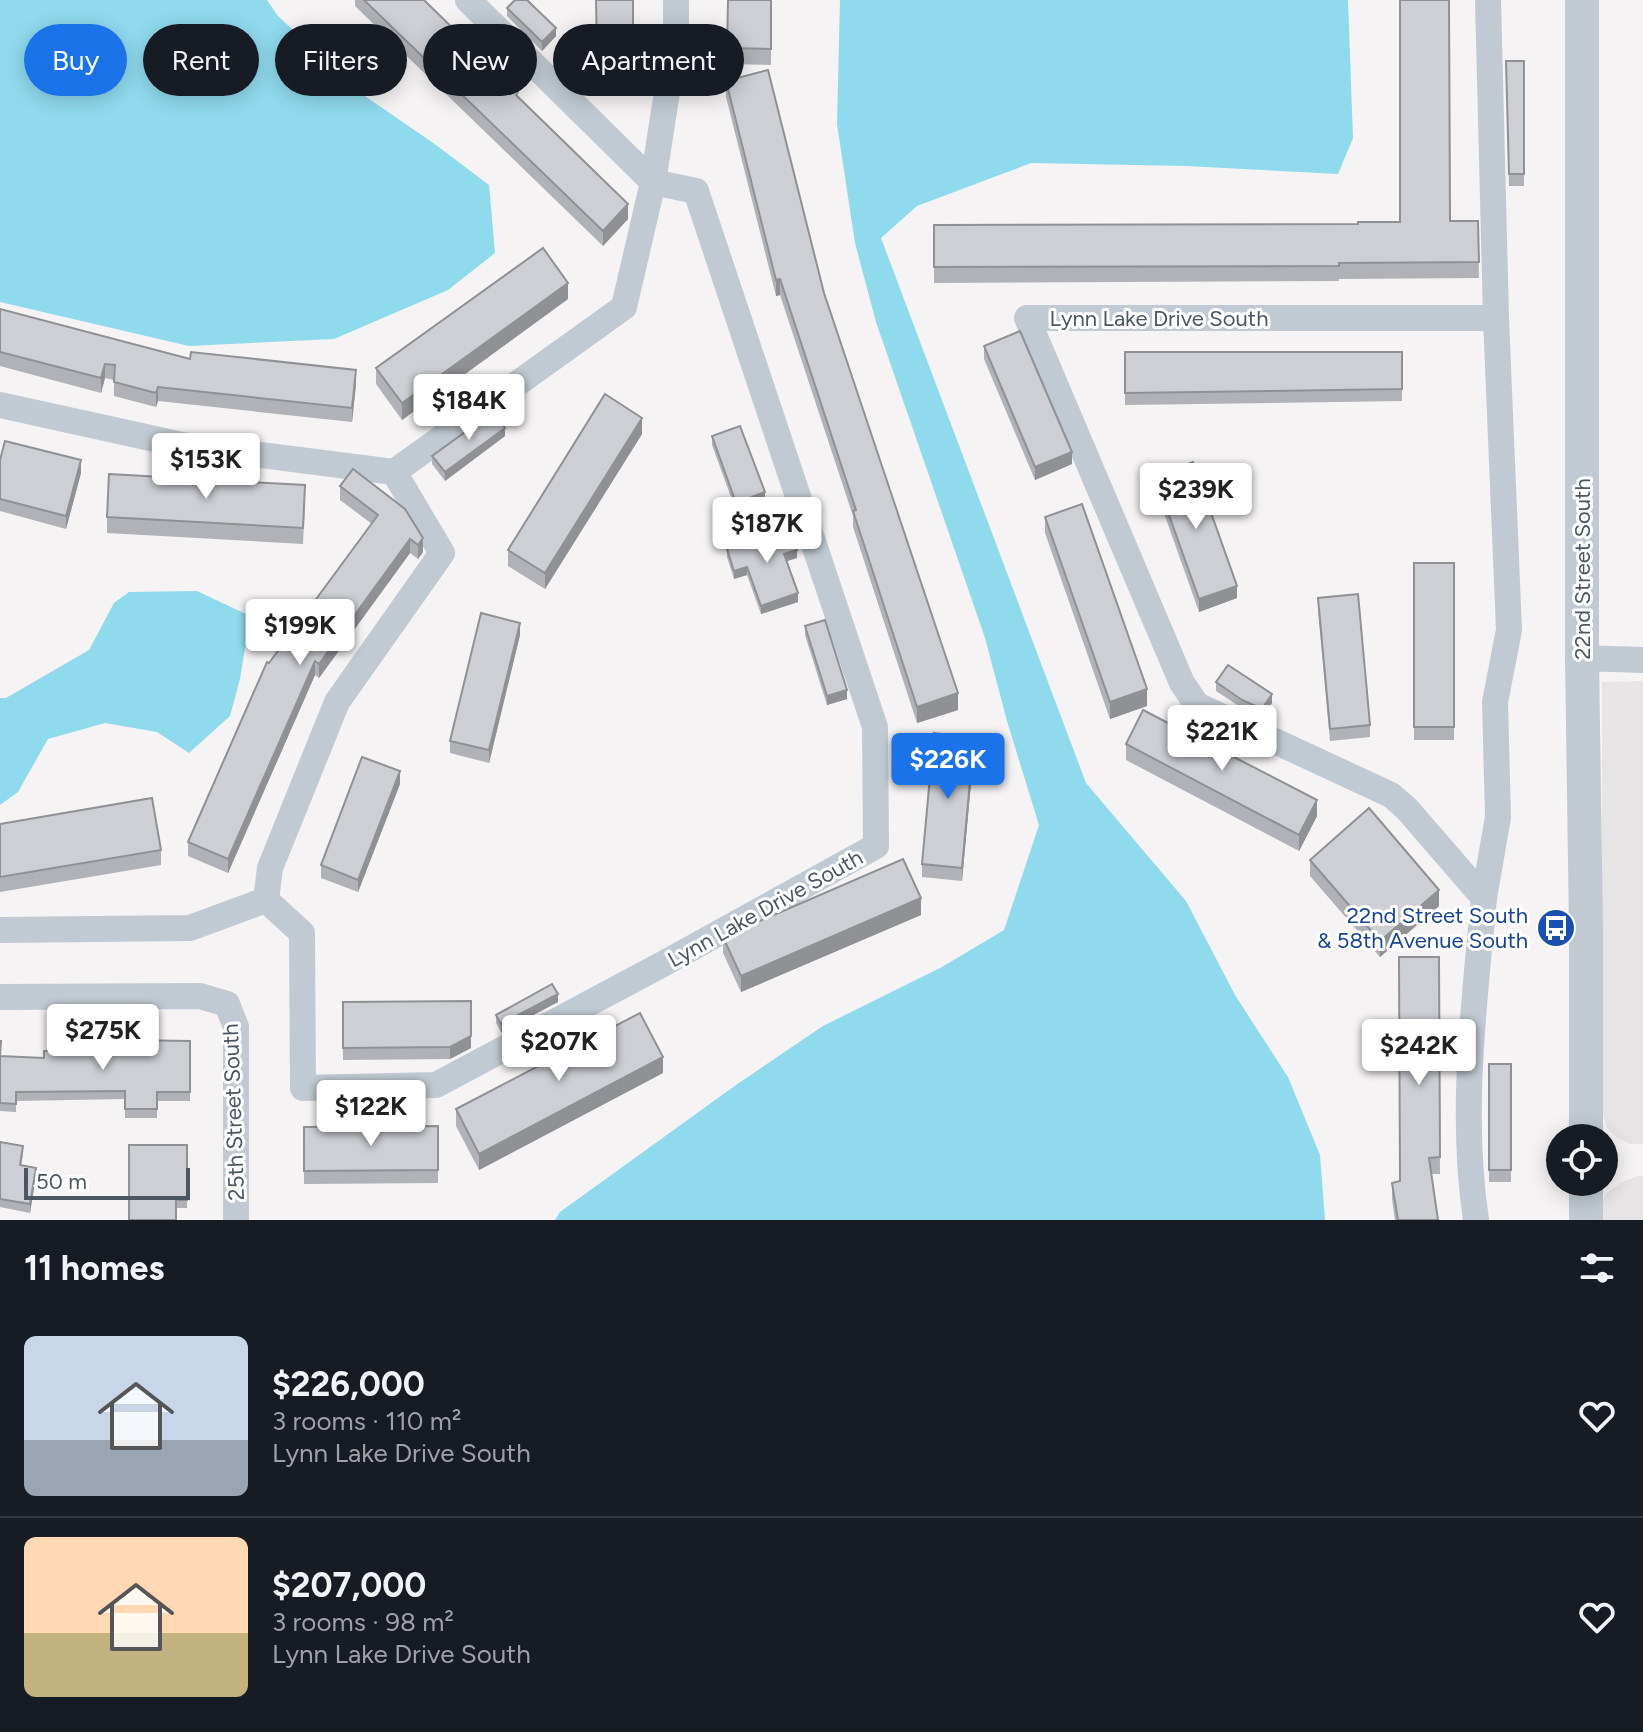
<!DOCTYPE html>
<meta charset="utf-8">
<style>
:root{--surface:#171b24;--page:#20242c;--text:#f1f3f6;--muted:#9ea1a6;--line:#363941;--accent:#1a73e8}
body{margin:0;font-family:Figtree,sans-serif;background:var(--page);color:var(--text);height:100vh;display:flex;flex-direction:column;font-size:30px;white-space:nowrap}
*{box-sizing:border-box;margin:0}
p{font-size:26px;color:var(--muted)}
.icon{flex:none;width:44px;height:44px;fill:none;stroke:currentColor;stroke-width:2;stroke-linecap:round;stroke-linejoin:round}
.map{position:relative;height:1220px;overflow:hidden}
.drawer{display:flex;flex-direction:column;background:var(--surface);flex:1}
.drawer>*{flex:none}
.guide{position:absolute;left:24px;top:24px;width:800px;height:72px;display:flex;gap:16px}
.controls{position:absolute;left:1546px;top:1124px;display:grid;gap:16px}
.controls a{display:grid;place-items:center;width:72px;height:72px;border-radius:50%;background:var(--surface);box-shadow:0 4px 20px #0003;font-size:40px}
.scale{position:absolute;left:24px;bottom:20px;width:166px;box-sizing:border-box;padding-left:8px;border:4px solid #4a5661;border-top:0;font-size:22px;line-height:28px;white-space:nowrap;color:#4a5661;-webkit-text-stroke:6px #fff;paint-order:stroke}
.price{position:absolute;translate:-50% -68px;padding:0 18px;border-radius:8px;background:#fff;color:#222;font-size:26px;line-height:52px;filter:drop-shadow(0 2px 4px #0008)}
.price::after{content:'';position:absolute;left:50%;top:48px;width:24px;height:18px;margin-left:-12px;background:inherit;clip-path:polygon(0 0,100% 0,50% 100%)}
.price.active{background:var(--accent);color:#fff}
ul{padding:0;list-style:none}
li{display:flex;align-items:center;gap:24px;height:200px;padding:0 24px}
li+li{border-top:2px solid var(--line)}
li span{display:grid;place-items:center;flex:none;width:224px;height:160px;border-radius:12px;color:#555}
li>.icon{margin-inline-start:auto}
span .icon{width:96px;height:96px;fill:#fffc;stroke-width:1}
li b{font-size:34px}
h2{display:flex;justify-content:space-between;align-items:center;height:96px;padding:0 24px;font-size:34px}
.tag{padding:0 28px;border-radius:36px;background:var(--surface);box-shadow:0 4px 20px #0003;font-size:28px;line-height:72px}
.tag.active{background:var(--accent);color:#fff}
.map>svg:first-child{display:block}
.education{fill:#e6e4e5}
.water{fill:#90daee}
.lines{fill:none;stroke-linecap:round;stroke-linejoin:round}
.minor{stroke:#c1cad2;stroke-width:26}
.tertiary{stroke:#c1cad2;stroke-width:34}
.wall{fill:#b0b2b7}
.shaded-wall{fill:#909195}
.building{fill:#cdcfd5;stroke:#909195;stroke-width:2}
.labels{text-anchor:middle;stroke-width:6;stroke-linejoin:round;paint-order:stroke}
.street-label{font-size:22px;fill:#4a5661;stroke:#fff}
.transit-label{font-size:22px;fill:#164399;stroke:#fff;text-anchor:end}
</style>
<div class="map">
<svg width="1643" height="1220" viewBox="0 0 1643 1220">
<rect width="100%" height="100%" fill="#f5f3f3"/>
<!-- education -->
<g class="education">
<polygon points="1643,681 1643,1144 1630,1144 1616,1137 1607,1128 1602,1110 1602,682"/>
<polygon points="1637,1176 1643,1176 1643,1220 1599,1220 1599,1208 1607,1193 1620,1183"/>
</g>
<!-- water -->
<g class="water">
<polygon points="0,0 267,0 278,16 362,94 436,145 489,185 495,253 448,290 334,339 189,346 0,302"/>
<polygon points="840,0 1348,0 1353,138 1338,174 1187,166 1031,163 917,206 881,238 1086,783 1186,901 1235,995 1288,1077 1320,1155 1325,1220 555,1220 560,1212 736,1085 823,1026 942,967 1004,930 1039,825 1007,721 985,638 876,322 855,243 837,124"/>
<polygon points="197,591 250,616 240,679 230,716 189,753 157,732 105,723 48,739 18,792 0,805 0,698 6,698 89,650 114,603 129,592"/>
</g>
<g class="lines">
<!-- minor -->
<g class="minor">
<polyline points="0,405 182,445 394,472 442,553 337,702 270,868 266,900 190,928 0,930"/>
<polyline points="394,472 624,307 653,182 468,0"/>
<polyline points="1582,658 1643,660"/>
<polyline points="1484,898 1498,817 1495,702 1509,630 1496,318"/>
<polyline points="266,900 302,933 303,1088 436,1085 661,965 876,846 875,727 696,191 653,182 676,34 676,0"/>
<polyline points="0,997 200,996 227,1004 236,1027 236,1220"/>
<path d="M1476,1220C1460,1114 1474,1004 1484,898L1407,809L1391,795L1197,705L1182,683L1027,318H1496L1488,0"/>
</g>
<!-- tertiary -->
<g class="tertiary">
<polyline points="1582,0 1582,658 1586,930 1586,1138"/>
<polyline points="1586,1182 1586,1220"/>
</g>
</g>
<!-- wall -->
<g class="wall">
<polygon points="355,0 424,0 518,97 628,219 603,246 355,6"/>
<polygon points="596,0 633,0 633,67 597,67"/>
<polygon points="728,0 771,0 771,65 727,64"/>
<polygon points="507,8 556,36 542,51 507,16"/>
<polygon points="1506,61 1524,61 1524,186 1509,186"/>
<polygon points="726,81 824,293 958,710 917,723 853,527 853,516 780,295 776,296 726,97"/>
<polygon points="1450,221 1478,221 1479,278 1339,279 1339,281 934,283 934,225 1358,224"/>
<polygon points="568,299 402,420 376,384 376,368"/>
<polygon points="0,309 190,359 356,384 352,422 158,401 156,407 114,396 114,380 105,378 101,393 0,366"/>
<polygon points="984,346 1072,464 1035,480 984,359"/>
<polygon points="1125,352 1402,352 1402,401 1125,405"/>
<polygon points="642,434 545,589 508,566 508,550"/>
<polygon points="505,436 445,481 432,464 432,456"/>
<polygon points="712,436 765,500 736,511 712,445"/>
<polygon points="0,460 81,473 66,529 0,511"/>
<polygon points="1155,476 1237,598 1199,612 1155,488"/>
<polygon points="340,486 405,509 423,552 418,559 410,553 319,678 315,675 228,873 188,856 188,842 269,663 372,524 340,500"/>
<polygon points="305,501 303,544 107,533 107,517"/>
<polygon points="1045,517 1147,706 1110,719 1045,533"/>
<polygon points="727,549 797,558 787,561 798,602 761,614 747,575 734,579 727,557"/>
<rect x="1414" y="563" width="40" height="177"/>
<polygon points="1318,598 1370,725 1370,737 1330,741 1318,610"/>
<polygon points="805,626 847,699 827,705 805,635"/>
<polygon points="520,635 489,763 450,753 450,741"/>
<polygon points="1216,682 1272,703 1262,717 1242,708 1216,691"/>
<polygon points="1126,744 1317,816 1299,851 1126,760"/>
<polygon points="974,750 962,881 922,877 922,864"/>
<polygon points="400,784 358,892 321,878 321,865"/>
<polygon points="0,824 161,850 161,865 0,892"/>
<polygon points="1310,860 1439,906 1380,957 1310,876"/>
<polygon points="921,915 741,992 723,953 723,937"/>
<polygon points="1439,957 1440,1174 1431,1174 1438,1220 1395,1220 1392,1199 1392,1183 1400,1181"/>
<polygon points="343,1002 471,1048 450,1059 343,1060"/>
<polygon points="558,1002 501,1032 496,1023 496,1015"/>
<polygon points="0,1041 1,1056 44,1058 125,1050 190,1041 190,1101 157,1101 157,1118 125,1118 125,1099 16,1101 16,1112 0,1111"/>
<rect x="1489" y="1064" width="22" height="118"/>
<polygon points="663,1073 479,1170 456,1126 456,1109"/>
<polygon points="438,1126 438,1183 304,1184 304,1127"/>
<polygon points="0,1142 23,1155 21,1165 36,1176 30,1213 0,1207"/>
<polygon points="187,1145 187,1208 176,1208 129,1220"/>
</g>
<!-- shaded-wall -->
<g class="shaded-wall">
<polygon points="556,28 556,36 542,51 542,42"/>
<polygon points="628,204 628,219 603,246 603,231"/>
<polygon points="780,279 780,295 776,296 776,280"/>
<polygon points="568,283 568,299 402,420 402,403"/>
<polygon points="105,364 105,378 101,393 101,378"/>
<polygon points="356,370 356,384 352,422 352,408"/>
<polygon points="158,387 158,401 156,407 156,393"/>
<polygon points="642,418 642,434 545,589 545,573"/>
<polygon points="505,428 505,436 445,481 445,472"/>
<polygon points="1072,452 1072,464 1035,480 1035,467"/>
<polygon points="81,460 81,473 66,529 66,516"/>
<polygon points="765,492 765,500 736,511 736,503"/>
<polygon points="423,538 423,552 418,559 418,545"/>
<polygon points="410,539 410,553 319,678 319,664"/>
<polygon points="797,550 797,558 784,562 784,554"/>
<polygon points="747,567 747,575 734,579 734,571"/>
<polygon points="1237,586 1237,598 1199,612 1199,599"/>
<polygon points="798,593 798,602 761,614 761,606"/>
<polygon points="520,623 520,635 489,763 489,750"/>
<polygon points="315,661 315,675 228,873 228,859"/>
<polygon points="1147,689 1147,706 1110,719 1110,702"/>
<polygon points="847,690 847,699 827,705 827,696"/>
<polygon points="958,693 958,710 917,723 917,707"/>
<polygon points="1272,694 1272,703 1262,717 1262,709"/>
<polygon points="974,738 974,750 962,881 962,868"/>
<polygon points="400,771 400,784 358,892 358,880"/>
<polygon points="1317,800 1317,816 1299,851 1299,835"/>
<polygon points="1439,890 1439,906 1380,957 1380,941"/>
<polygon points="921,898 921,915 741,992 741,976"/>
<polygon points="558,994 558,1002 501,1032 501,1024"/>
<polygon points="471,1036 471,1048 450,1059 450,1047"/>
<polygon points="663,1057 663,1073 479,1170 479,1154"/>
<polygon points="36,1168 36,1176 30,1213 30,1204"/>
</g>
<!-- building -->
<g class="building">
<polygon points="364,0 424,0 518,92 516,95 628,204 603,231"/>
<polygon points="515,0 527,0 556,28 542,42 507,8"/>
<polygon points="596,0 633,0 633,55 597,55"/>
<polygon points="728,0 771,0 771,49 727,48"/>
<polygon points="1400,0 1449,0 1450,221 1478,221 1479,262 1339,263 1339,266 934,267 934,225 1358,224 1358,222 1400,222"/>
<polygon points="1506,61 1524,61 1524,174 1509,174"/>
<polygon points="768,70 824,293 958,693 917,707 853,511 856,510 780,279 776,280 726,81"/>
<polygon points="543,248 568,283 402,403 376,368"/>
<polygon points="0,309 190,359 191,352 356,370 352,408 158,387 156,393 114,382 115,365 105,364 101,378 0,352"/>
<polygon points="1020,331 1072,452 1035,467 984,346"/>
<polygon points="1125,352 1402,352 1402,389 1125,393"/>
<polygon points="605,394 642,418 545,573 508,550"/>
<polygon points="493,412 505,428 445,472 432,456"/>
<polygon points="740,426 765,492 736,503 712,436"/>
<polygon points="5,441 81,460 66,516 0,499 0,460"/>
<polygon points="1193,462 1237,586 1199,599 1155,476"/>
<polygon points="353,469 405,509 423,538 418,545 410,539 319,664 315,661 228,859 188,842 267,662 269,663 378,515 340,486"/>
<polygon points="109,474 305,485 303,528 107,517"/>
<polygon points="1082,504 1147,689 1110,702 1045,517"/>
<polygon points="789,527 797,550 784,554 798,593 761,606 747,567 734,571 727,549"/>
<rect x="1414" y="563" width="40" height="164"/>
<polygon points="1358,594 1370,725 1330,729 1318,598"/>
<polygon points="481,613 520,623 489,750 450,741"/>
<polygon points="825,620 847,690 827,696 805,626"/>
<polygon points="1228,665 1272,694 1262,709 1242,700 1216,682"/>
<polygon points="1143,710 1317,800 1299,835 1126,744"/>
<polygon points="934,733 974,738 962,868 922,864"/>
<polygon points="362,757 400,771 358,880 321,865"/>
<polygon points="152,798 161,850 0,877 0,824"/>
<polygon points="1369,808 1439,890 1380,941 1310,860"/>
<polygon points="903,859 921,898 741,976 723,937"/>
<polygon points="1399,957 1439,957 1440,1157 1429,1158 1438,1220 1398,1220 1392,1183 1400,1181"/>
<polygon points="552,984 558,994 501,1024 496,1015"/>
<polygon points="471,1001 471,1036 450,1047 343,1048 343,1002"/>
<polygon points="640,1013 663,1057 479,1154 456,1109"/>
<polygon points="126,1040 190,1041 190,1092 157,1092 157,1109 125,1109 125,1091 16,1092 16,1104 0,1103 0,1041 1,1041 0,1056 44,1058 44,1051 125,1050"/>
<rect x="1489" y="1064" width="22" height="106"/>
<polygon points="438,1126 438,1170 304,1171 304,1127"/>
<polygon points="0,1142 23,1146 20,1165 36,1168 30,1204 0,1199"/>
<polygon points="129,1145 187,1145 187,1200 176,1200 176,1220 129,1220"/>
</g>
<!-- icons -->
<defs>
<g id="bus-disc" transform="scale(2)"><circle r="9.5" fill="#1a4fb4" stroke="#fff"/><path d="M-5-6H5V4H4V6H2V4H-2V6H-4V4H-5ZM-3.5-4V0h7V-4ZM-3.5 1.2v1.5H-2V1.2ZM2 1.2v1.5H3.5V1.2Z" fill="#fff"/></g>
</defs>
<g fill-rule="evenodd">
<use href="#bus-disc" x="1556" y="928"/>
</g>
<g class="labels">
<!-- street labels -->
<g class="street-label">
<text x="1159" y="326">Lynn Lake Drive South</text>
<text transform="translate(1582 569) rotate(-90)" y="8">22nd Street South</text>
<text transform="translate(765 908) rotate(-29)" y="8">Lynn Lake Drive South</text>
<text transform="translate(233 1112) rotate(-92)" y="8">25th Street South</text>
</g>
<!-- transit labels -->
<g class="transit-label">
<text x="1528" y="923">22nd Street South<tspan x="1528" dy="25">&amp; 58th Avenue South</tspan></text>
</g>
</g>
</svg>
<div class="controls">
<a><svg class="icon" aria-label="locate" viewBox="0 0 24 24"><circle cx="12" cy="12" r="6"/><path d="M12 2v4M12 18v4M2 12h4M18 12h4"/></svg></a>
</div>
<div class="scale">50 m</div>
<b class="price" style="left:469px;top:442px">$184K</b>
<b class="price" style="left:206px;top:501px">$153K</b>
<b class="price" style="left:1196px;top:531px">$239K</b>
<b class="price" style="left:767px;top:565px">$187K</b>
<b class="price" style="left:300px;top:667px">$199K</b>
<b class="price" style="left:1222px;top:773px">$221K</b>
<b class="price active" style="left:948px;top:801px">$226K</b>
<b class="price" style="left:103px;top:1072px">$275K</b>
<b class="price" style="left:559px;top:1083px">$207K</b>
<b class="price" style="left:1419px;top:1087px">$242K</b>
<b class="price" style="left:371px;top:1148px">$122K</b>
<div class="guide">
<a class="tag active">Buy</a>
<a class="tag">Rent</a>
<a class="tag">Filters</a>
<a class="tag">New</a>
<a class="tag">Apartment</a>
</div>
</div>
<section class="drawer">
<h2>11 homes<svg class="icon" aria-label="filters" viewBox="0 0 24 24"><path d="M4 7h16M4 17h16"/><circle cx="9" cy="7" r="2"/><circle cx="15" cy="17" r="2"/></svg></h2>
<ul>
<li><span style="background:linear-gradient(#c9d6e8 65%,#9aa5b1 0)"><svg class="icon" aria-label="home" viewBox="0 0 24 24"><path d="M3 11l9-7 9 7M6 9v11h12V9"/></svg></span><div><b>$226,000</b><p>3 rooms · 110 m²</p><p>Lynn Lake Drive South</p></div><svg class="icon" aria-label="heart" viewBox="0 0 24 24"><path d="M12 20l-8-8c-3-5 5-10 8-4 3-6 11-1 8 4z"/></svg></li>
<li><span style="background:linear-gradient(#ffd9b3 60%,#c2b280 0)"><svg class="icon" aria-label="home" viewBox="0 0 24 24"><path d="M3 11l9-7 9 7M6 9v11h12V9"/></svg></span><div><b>$207,000</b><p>3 rooms · 98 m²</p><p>Lynn Lake Drive South</p></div><svg class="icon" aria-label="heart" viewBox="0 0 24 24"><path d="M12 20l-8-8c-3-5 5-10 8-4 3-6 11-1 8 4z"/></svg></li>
</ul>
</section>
